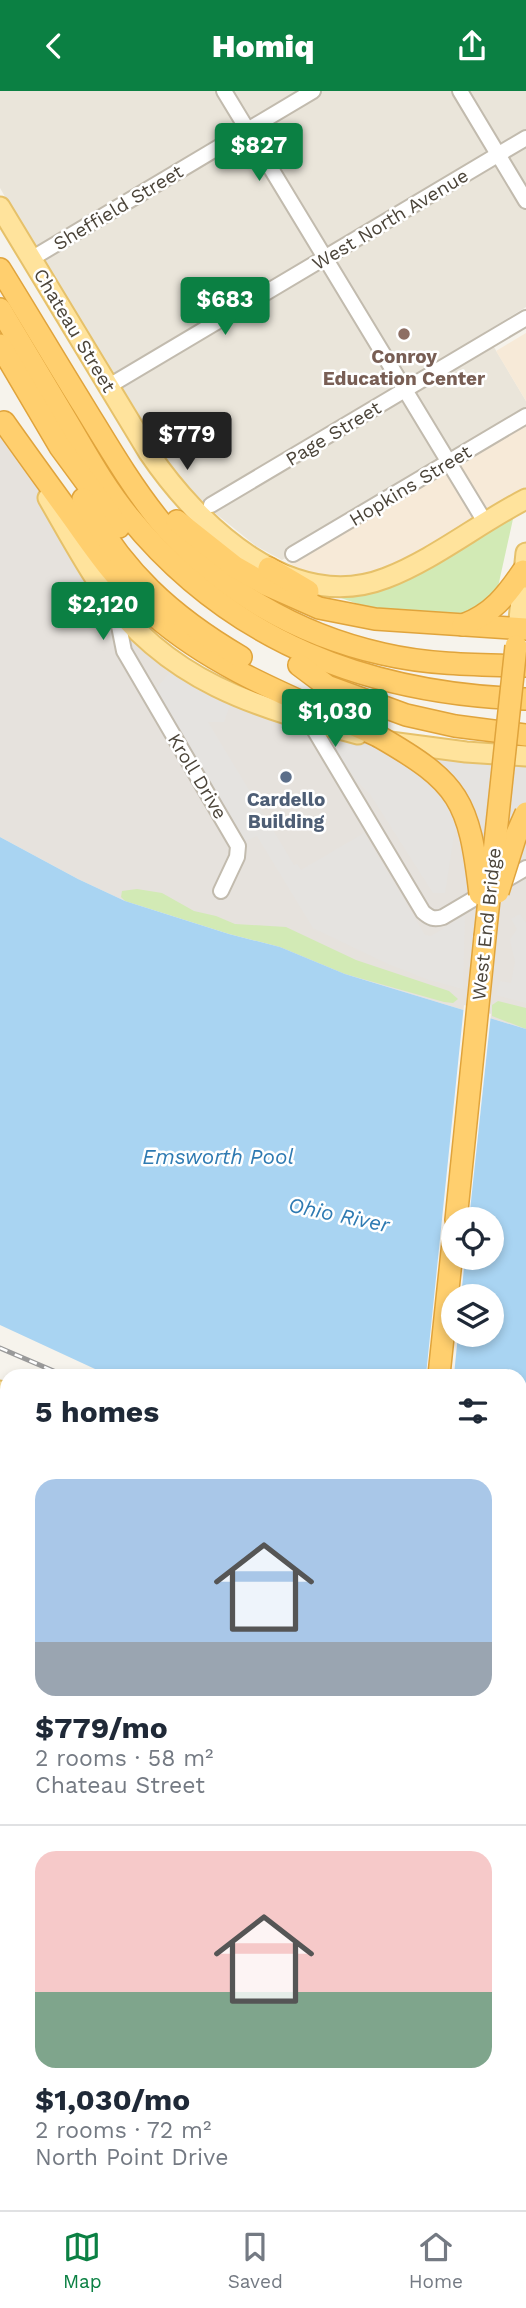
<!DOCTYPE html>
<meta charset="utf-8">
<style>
:root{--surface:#fff;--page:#f2f2f3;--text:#1f2937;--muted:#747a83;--line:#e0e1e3;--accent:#0b8043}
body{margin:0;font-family:"Work Sans",sans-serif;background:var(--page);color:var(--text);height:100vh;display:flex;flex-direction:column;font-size:26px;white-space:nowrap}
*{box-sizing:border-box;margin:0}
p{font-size:23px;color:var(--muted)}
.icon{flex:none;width:38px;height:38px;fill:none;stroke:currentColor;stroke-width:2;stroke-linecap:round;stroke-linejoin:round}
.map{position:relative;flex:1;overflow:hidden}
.panel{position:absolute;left:0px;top:1278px;width:527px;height:842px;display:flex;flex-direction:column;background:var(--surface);border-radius:21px 21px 0 0;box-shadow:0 4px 10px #0003}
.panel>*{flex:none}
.buttons{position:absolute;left:441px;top:1116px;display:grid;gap:14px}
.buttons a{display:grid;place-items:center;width:63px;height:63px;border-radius:50%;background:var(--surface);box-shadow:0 4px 10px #0003;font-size:35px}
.price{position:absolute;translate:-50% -60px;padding:0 16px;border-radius:7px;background:var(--accent);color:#fff;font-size:23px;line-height:46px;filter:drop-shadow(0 2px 4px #0008)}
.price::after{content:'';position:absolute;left:50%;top:42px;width:21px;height:16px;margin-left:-10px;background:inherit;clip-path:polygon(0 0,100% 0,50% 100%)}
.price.selected{background:#222;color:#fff}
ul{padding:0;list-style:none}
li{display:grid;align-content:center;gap:14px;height:371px;padding:0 35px}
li+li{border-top:2px solid var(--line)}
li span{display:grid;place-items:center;height:217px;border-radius:21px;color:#555}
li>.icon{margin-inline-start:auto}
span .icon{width:126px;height:126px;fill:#fffc;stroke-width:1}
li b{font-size:30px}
h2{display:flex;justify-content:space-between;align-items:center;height:84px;padding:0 35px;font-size:30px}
header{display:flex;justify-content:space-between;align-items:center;height:91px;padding:0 35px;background:var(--accent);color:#fff;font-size:32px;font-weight:800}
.tab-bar{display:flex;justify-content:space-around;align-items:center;height:98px;border-top:2px solid var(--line);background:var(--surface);font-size:19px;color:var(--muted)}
.tab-bar a{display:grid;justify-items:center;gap:4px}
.tab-bar .selected{color:var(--accent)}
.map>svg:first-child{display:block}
.residential{fill:#eae5da}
.commercial{fill:#f7ead8}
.industrial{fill:#e6e2dd}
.green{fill:#d2eab5}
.parking{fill:#e5e3e0}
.water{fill:#a9d4f2;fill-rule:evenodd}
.pier{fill:#f6f3ec}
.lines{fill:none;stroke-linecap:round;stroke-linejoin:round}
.minor-casing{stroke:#c2bbae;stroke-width:18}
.major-casing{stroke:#e6c16a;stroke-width:23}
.highway-casing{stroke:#e0a43c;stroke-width:24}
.minor{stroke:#fff;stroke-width:14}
.major{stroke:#ffe39c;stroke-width:19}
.highway{stroke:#ffcf6e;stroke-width:21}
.rail-casing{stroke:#9a9a9a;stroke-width:5}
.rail{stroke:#fff;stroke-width:2.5;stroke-dasharray:8;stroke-linecap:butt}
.highway-bridge-casing{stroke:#e0a43c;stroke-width:24;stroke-linecap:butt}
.highway-bridge{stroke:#ffcf6e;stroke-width:21}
.education-dot{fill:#8d6e63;stroke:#fff;stroke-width:2.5}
.service-dot{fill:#5c6f8a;stroke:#fff;stroke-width:2.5}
.labels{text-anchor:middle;stroke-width:5;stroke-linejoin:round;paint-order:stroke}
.street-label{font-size:19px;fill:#4b4439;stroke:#fff}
.education-label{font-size:19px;font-weight:bold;fill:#785e54;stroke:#fff}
.service-label{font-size:19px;font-weight:bold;fill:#4e5e75;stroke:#fff}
.water-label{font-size:21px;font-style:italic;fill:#2e7ab2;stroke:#fff}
</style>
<header><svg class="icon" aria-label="back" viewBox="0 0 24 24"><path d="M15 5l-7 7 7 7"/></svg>Homiq<svg class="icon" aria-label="share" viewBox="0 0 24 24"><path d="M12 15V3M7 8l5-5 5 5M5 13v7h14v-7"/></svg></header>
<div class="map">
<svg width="526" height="2119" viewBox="0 0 526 2119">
<rect width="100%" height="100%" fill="#f6f3ec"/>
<!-- residential -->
<polygon class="residential" points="0,0 526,0 526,216 485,241 526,310 526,325 282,469 256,455 205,414 174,380 23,137 0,97"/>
<!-- commercial -->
<g class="commercial">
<polygon points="526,242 526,310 496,260"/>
<polygon points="526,330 526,399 403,470 370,483 347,486 321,484 307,481 287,471"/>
</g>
<!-- industrial -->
<polygon class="industrial" points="0,325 146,549 280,622 526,665 526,938 345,883 280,856 125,810 78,788 0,746"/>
<!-- green -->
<g class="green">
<polygon points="511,426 513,428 496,505 465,525 390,520 358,513 304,494 330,501"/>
<polygon points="137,798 162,802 194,820 216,825 235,833 286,836 356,869 449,900 458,908 453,912 444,911 345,883 280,856 229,843 125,810 121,806 122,800"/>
<polygon points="498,910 526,917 526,938 492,925 492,914"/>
<polygon points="0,1387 7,1391 7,1468 0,1466"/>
<polygon points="0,1489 7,1492 7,1575 0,1586"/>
<polygon points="520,1630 526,1630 526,2119 238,2119 240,2112 520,2112"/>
</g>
<!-- parking -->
<g class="parking">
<polygon points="170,581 190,595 230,614 224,631 208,631 294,774 297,773 301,779 364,742 425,844 431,845 465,824 463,898 429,889 388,873 313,837 257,745 245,750 155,599"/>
<polygon points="347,650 430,666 526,677 526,767 523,769 455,737 445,802 433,802 370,703 357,690 335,657"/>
<polygon points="520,823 526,832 526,912 496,904 500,890 511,892 515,871 510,849 517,838 511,828"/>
</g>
<!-- water -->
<path class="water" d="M0,746L78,788L125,810L229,843L280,856L345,883L526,938V1428L520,1427V1284H108L0,1234ZM453,1129H492V1167H453ZM453,1206H492V1244H453Z"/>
<!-- pier -->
<polygon class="pier" points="464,914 491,923 490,932 469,1129 453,1129 453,1167 465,1167 461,1206 453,1206 453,1244 458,1244 454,1284 426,1284"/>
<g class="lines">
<!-- minor casing -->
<g class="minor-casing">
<g id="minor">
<polyline points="224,0 485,431"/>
<polyline points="460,0 526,110"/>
<polyline points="31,168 313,0"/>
<polyline points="109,295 526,47"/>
<polyline points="211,414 526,227"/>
<polyline points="293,463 526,325"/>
<polyline points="115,515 124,560 238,755 237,766 221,800"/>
<path d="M309,630L423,821C430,827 434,829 443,826L526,777"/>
<polyline points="0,1484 7,1489"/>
<polyline points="0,1591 7,1580"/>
<polyline points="0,1771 7,1764"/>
<polyline points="0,1882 7,1875"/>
<polyline points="315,2119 317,2112"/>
<polyline points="362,2119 366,2112"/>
</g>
</g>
<!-- major casing -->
<g class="major-casing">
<g id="major">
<path d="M0,116L149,362C198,434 291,524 386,487C435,468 479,432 526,408"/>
<path d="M48,407C66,438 83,470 103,499C166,590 257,617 358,643"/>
<polyline points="518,538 526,462"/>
<polyline points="390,651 466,661 526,665"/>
<polyline points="0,1300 7,1304"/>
<polyline points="520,1547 526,1548"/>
<polyline points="520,1574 526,1572"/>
<polyline points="0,2080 7,2074"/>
</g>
</g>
<!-- highway casing -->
<g class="highway-casing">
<g id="highway">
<path d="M0,178C28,223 55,269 83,314C107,353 130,393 159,429C216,497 297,544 383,563C430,574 479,574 526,575"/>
<path d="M0,218C23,256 45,294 68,332C87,364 105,397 129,426C231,551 368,603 526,608"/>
<polyline points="0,254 60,356 119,436"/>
<path d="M4,331C28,365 52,398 76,431C99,464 123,497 154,524C218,580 302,610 378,645"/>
<path d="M83,408C122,480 171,525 241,566"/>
<polyline points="177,430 235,476 267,494 319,517 375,528 526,538"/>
<polyline points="269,477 308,500"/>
<path d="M463,534C492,523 506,505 523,480L526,486"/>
<polyline points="299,574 327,595 406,624 455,635 526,644"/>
<polyline points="456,1129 485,846"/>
<polyline points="439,1284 453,1151"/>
<polyline points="195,2119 197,2112"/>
<polyline points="227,2119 230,2112"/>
</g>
</g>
<!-- minor -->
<use href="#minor" class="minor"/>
<!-- major -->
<use href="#major" class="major"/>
<!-- highway -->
<use href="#highway" class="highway"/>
<!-- rail casing -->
<g class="rail-casing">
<g id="rail">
<polyline points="0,1257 63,1284"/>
<polyline points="0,1370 7,1374"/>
<polyline points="520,1448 526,1449"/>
<polyline points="520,1614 526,1616"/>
</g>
</g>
<!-- rail -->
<use href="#rail" class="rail"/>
<!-- highway-bridge casing -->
<g class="highway-bridge-casing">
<g id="highway-bridge">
<path d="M378,645C460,692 469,709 480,803"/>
<polyline points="498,801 515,747 526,722"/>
<polyline points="485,846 516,555"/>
</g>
</g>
<!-- highway-bridge -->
<use href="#highway-bridge" class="highway-bridge"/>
</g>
<!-- markers -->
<circle class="education-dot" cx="404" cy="243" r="7"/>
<circle class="service-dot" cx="286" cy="686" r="7"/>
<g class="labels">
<!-- street labels -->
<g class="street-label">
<text transform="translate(118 116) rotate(-31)" y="7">Sheffield Street</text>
<text transform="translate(390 128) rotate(-31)" y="7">West North Avenue</text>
<text transform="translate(75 239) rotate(59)" y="7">Chateau Street</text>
<text transform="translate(333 342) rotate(-31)" y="7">Page Street</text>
<text transform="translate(410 394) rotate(-31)" y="7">Hopkins Street</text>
<text transform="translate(198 685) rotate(59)" y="7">Kroll Drive</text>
<text transform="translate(486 833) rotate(-84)" y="7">West End Bridge</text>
</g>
<!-- education labels -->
<g class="education-label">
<text x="404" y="272">Conroy<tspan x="404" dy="22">Education Center</tspan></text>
</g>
<!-- service labels -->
<g class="service-label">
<text x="286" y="715">Cardello<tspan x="286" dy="22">Building</tspan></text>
</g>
<!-- water labels -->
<g class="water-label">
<text x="218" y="1073">Emsworth Pool</text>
<text transform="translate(339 1124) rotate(12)" y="7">Ohio River</text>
</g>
</g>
</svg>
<div class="buttons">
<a><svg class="icon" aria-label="locate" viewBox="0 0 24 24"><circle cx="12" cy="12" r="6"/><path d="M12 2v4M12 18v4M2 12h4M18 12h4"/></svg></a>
<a><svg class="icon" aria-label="layers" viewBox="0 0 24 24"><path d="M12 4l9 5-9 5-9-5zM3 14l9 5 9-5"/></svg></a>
</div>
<b class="price" style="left:259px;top:92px">$827</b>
<b class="price" style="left:225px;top:246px">$683</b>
<b class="price selected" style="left:187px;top:381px">$779</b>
<b class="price" style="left:103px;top:551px">$2,120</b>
<b class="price" style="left:335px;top:658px">$1,030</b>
<section class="panel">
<h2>5 homes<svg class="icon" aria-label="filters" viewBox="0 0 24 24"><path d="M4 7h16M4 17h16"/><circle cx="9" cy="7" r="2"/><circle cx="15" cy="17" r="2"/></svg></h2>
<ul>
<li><span style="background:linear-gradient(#a9c7e8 75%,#9aa5b1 0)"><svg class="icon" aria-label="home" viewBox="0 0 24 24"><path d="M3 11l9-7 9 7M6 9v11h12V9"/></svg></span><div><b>$779/mo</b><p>2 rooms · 58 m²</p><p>Chateau Street</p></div></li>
<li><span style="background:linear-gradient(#f6c9c9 65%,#7fa58c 0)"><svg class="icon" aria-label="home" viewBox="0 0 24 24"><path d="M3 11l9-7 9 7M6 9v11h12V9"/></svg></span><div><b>$1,030/mo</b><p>2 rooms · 72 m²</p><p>North Point Drive</p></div></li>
</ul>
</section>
</div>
<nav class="tab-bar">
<a class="selected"><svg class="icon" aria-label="map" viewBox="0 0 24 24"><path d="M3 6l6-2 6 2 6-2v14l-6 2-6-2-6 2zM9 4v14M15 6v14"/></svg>Map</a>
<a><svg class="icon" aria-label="saved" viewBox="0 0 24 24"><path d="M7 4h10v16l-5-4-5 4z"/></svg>Saved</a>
<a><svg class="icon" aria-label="home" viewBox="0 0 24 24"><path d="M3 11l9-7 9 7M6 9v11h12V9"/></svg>Home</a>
</nav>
